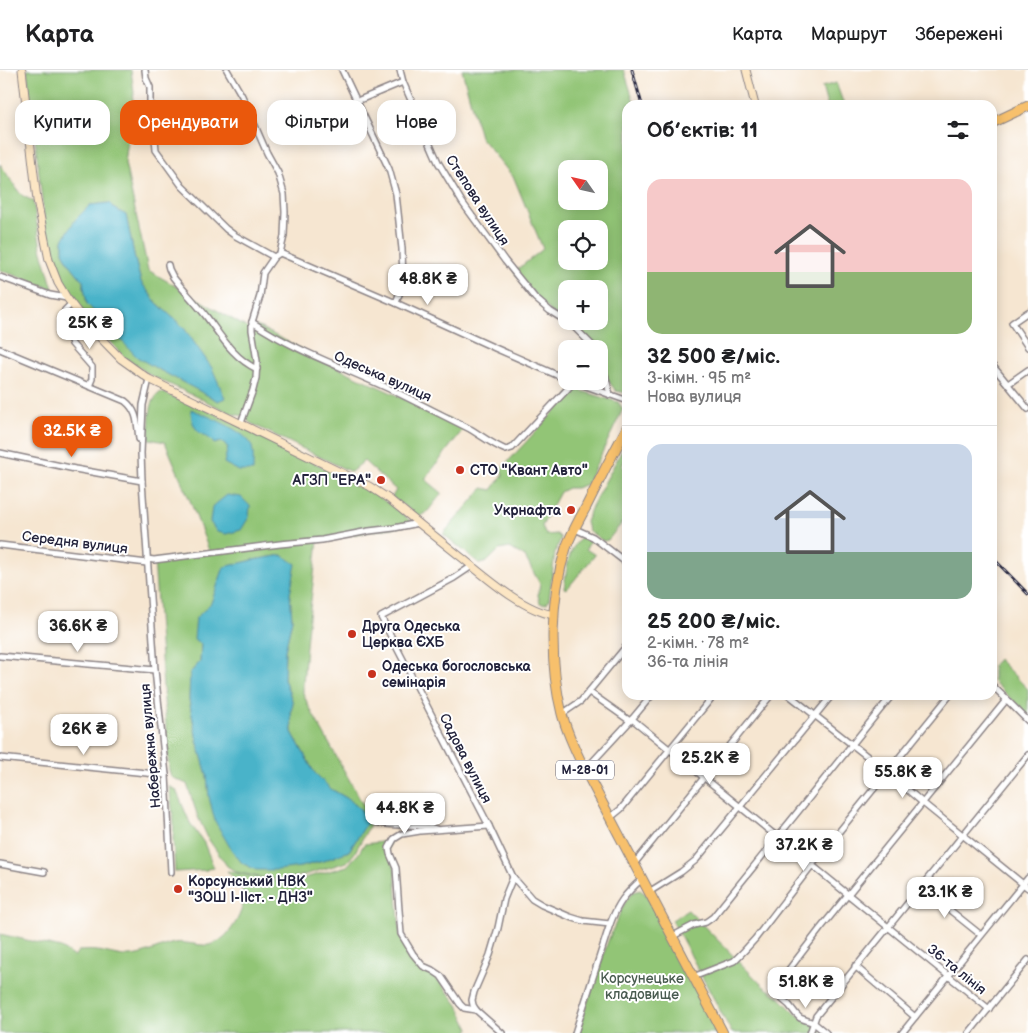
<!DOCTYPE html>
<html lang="uk">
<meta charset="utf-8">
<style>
:root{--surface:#fff;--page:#f6f6f6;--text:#202124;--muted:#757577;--line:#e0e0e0;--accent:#ea580c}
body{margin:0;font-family:"Balsamiq Sans",sans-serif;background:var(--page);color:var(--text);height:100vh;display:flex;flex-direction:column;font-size:19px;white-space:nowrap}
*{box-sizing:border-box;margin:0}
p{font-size:16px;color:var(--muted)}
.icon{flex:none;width:28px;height:28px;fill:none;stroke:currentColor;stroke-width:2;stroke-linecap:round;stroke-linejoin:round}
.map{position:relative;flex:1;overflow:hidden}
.side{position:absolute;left:622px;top:30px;width:375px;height:600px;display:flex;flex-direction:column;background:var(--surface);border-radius:15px;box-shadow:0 2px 12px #0003}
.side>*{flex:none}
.guide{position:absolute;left:15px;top:30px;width:475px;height:45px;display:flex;gap:10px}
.needle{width:32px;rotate:304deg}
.buttons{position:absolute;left:558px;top:90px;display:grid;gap:10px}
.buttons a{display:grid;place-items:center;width:50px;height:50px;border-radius:10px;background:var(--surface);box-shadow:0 2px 12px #0003;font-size:25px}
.price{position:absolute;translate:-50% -42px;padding:0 11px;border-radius:10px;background:#fff;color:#222;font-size:16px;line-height:32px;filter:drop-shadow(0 1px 2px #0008)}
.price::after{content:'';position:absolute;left:50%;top:30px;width:15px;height:11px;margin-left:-8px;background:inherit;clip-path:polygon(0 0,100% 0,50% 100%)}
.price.current{background:var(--accent);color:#fff}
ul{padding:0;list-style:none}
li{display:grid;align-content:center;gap:10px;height:265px;padding:0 25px}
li+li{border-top:1px solid var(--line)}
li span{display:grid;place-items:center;height:155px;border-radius:15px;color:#555}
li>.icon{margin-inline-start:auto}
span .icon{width:90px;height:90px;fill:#fffc;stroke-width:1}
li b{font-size:21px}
h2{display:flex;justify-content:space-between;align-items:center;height:60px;padding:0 25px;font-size:21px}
.chip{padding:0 18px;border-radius:15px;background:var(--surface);box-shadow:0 2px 12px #0003;font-size:18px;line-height:45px}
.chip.current{background:var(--accent);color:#fff}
header{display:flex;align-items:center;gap:30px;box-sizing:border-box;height:70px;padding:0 25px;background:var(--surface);border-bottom:1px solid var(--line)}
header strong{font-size:24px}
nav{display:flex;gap:28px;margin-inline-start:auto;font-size:18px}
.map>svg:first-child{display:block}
.green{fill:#92c576;stroke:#5a7458;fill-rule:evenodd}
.water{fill:#4ab3c9;stroke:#366a82}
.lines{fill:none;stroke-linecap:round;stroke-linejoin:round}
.street-casing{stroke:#8c8486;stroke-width:8}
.secondary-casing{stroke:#8c8486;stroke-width:9}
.highway-casing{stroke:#8c8486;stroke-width:11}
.street{stroke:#fff;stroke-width:5}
.secondary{stroke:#fce6c4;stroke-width:7}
.highway{stroke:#f7c06c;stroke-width:9}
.rail-casing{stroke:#22223b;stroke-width:3}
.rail{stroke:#fff;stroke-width:1;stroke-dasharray:4;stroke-linecap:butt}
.poi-dot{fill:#c8321e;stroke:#fff;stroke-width:2}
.labels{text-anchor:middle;stroke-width:4;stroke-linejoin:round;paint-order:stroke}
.shield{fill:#fff;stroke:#646476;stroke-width:1}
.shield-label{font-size:12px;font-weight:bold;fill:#22223b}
.street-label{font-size:14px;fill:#22223b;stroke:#fff}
.poi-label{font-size:14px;font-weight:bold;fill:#22223b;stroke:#fff;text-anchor:start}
.park-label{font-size:14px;fill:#495b50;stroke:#fff}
</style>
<header>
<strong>Карта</strong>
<nav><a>Карта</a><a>Маршрут</a><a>Збережені</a></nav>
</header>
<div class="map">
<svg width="1028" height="963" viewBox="0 0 1028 963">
<rect width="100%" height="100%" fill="#fff"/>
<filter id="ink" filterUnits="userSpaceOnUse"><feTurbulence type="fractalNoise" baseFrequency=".02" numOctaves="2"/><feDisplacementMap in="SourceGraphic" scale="10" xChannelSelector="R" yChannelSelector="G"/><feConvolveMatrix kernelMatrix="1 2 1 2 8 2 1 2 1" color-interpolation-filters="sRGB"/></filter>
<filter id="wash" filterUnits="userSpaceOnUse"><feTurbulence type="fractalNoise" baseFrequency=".0096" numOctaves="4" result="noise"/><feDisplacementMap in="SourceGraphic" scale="20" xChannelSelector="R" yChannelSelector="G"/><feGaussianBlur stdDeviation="1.12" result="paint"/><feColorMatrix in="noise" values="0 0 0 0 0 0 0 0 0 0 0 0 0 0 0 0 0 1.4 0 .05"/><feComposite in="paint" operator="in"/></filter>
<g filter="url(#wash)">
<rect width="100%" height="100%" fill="#f6e6d1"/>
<!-- green -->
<g class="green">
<path d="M27,0H131L134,23L125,93L148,200L251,260L257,256L336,297L465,357L425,409L442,423L428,441L419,447L392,427L396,420L364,391L351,402L250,353L244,346L233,344L152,306L124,287L78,237L58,203L45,156ZM108,133L115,139L126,145L135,189L141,212L156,232L184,258L206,324L154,297L87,234L83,211L69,193L63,182V170L90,135Z"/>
<path d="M462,0H624L635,35H628L627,323L616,321L606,308L599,279H596L567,251H599V219H566V251L550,241L514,202L543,179L514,108L480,67ZM566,99H599V131H566ZM566,159H599V191H566Z"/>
<polygon points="836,13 844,35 827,35 822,17"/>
<polygon points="0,94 19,122 23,126 33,131 41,178 53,219 0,200"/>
<polygon points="575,319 618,332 623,339 587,414 576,418 568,418 560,422 542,456 546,465 557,464 561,468 555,483 549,529 547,533 543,534 540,533 538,525 540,514 525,487 510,478 499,480 487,492 480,494 443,464 483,418 492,420 503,405 501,399"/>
<path d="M161,322L213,343L368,419L400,442L414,454L318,471L307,564L303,614V623L309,637L372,751L354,784L347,792L301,806L286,809H269L236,802L227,796L209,770L198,747L187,714L171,707L169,700L154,490L210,483L191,433L165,372L149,369C150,354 147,331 161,322ZM282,485L295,494L290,524L292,549L285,581L284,609L293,633L291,641L292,662L314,702L331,719L350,730L361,740L367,753L349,781L323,791L300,797L209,727L207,705L197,670L189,630L190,603L200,592L201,574L196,548L211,534L224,498L253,490Z"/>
<polygon points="627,371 627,386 622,396 627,400 627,405 625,410 627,412 627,447 608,470 603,471 588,460 586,452 592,436"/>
<path d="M585,466L591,470L586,479L595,485L567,519L564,518C567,501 567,475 585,466Z"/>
<polygon points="998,589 1028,619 1028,646 993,611 993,595"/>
<polygon points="169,716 176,720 190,753 204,773 214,798 207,799 207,800 175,802 173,768 174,753"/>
<path d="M390,771L387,781L395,799L400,864L410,885L421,898L438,909L458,935L469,958L468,963H0V864L61,878L74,887L78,881C84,881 90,880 97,881C108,882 120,887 130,886C146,885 160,876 174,873C185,871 197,876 209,875C228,872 247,840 243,822C241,813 232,807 227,801L279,812L301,809L347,796L359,783L364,774Z"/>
<polygon points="640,820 647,825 720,963 577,963 608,871 623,836 628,828 633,822"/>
<polygon points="688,840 763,916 778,926 796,944 826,963 732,963 672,850"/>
</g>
<!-- water -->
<g class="water">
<polygon points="109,133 115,139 126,145 135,189 141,212 156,232 184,258 212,298 225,328 218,331 154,297 137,287 87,234 83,211 69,193 63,182 63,170 75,150 90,135"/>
<path d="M191,339C205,345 249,362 252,377C254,384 253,393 253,401H239L224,393L228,377L221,372L214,374C210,367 206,367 200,363C193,357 191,348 191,339Z"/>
<polygon points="227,425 241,427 250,436 249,447 241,460 226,464 217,462 210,452 212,437"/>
<polygon points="282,485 296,494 290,524 292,549 285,581 284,609 293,633 291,641 292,662 314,702 331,719 350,730 361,740 367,753 349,781 323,791 300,797 278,800 256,800 242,793 231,779 215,751 209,727 207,705 197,670 189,630 190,603 200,592 201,574 194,569 196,548 211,533 224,497 253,490"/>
</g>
</g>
<g filter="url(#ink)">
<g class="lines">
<!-- street casing -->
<g class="street-casing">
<g id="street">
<polyline points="145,0 146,8 150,17 150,33 154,57 156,80 182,116 226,159 234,165 274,187"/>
<polyline points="227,0 242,26 267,83 278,103 284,124 285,142 284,166 280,183 274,187 263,203 260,226 252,252 252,260 257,291 256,308 253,320 241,353"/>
<polyline points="342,0 389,99 396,124 402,179 403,213 396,233"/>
<polyline points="400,0 403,12 438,92 462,132 505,191 535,228 550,241 566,251"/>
<polyline points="357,31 403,12"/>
<polyline points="280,183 396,233 495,278 566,309"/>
<path d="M168,195L169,199L173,207C183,220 195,232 206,246C221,266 233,288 257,299"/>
<polyline points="0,207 50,225 67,228"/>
<polyline points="71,234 65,240 64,246 64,250 72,274 92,297 92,309 89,316"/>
<polyline points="1028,242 1012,253 1028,277"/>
<polyline points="567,251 571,254 596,279"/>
<path d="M252,252C298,283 349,299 398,323C422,335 446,347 470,359C482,366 493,375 506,380L512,378L574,312"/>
<path d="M0,279L125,331C138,341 137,354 139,369"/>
<polyline points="599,282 601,287 610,325"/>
<polyline points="992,295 1028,339"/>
<polyline points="149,309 143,335 141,383 142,411 155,600 166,705 171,802"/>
<polyline points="572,311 628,331"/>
<polyline points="1008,314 1028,300"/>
<polyline points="0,383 75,399 142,411"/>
<polyline points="575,459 593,467 628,494"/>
<polyline points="0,475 147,493"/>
<polyline points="147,489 154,490 280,474 322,470 369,461 394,458 419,453"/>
<polyline points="472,496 454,508 381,547 489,756 513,807 532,829 542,835 570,847 583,851 610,854"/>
<polyline points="0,586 155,600"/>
<polyline points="992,615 1028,651"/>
<polyline points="589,622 630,651"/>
<polyline points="789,625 887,702 923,733 1028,818"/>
<polyline points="562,644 581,631 628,574"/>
<polyline points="632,649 989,939"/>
<polyline points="0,688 166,705"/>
<polyline points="585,700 632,649 652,625"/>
<polyline points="610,748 621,739 714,625"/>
<path d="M375,752C395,758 416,752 436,759"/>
<polyline points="0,794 44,802"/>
<polyline points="634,794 771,625"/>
<polyline points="921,817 981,865"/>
<polyline points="649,822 681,802 696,790 832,625"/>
<polyline points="673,866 694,855 706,852 713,847 892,625"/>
<polyline points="855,896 915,947"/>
<polyline points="693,907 734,891 744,881 755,869 812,795 950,625"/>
<polyline points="476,940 464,938 460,934 441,906 432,900 423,896 413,884 401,864 399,840 396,798 390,784 389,778 394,769 402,764 420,761 489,756"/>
<polyline points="502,963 476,940 473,935 472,930 474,922 490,885 498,858 504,829 513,807"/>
<path d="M575,963L610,854C618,833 625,824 642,809"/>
<polyline points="810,963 816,946 1028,685"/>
<polyline points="826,963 814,953 800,948 796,944 789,935 776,924 775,918 777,915 820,859 1007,629"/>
<polyline points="902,963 1028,808"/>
<polyline points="969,963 1028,890"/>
</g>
</g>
<!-- secondary casing -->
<g class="secondary-casing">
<g id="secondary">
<path d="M22,0L37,130L49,190L58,213L67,228L86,253L121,289L149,309L369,416L389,429C413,449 437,468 461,487C486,507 522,540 554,545"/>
<polyline points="746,0 755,35"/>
</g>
</g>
<!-- highway casing -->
<g class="highway-casing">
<g id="highway">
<polyline points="992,53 1028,36"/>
<path d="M628,356C613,383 599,410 586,437C579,450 571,464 566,478C550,528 549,593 562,644C567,663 576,682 585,700L723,963"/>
</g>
</g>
<!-- street -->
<use href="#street" class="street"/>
<!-- secondary -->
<use href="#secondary" class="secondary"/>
<!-- highway -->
<use href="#highway" class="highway"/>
<!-- rail casing -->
<g class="rail-casing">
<g id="rail">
<polyline points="632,0 642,35"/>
<polyline points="992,487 1028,524"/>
</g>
</g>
<!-- rail -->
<use href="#rail" class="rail"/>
</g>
</g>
<!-- markers -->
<g class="poi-dot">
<circle cx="460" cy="400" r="5"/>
<circle cx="381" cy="410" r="5"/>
<circle cx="571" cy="440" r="5"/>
<circle cx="352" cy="564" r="5"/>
<circle cx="372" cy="604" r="5"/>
<circle cx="178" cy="819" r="5"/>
</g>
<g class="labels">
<!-- shield labels -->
<rect class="shield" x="556" y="690.5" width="58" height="19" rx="4"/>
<g class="shield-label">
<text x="585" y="704">М-28-01</text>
</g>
<!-- street labels -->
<g class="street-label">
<text transform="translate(478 130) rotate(57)" y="5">Степова вулиця</text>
<text transform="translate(383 306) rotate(24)" y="5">Одеська вулиця</text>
<text transform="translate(75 472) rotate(7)" y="5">Середня вулиця</text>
<text transform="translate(150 676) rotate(-95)" y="5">Набережна вулиця</text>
<text transform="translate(466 688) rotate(63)" y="5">Садова вулиця</text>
<text transform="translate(957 899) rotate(39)" y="5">36-та лінія</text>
</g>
<!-- poi labels -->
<g class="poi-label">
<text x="470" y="405">СТО "Квант Авто"</text>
<text x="371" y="415" text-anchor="end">АГЗП "ЕРА"</text>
<text x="561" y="445" text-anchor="end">Укрнафта</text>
<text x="362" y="561">Друга Одеська<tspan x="362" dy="16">Церква ЄХБ</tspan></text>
<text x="382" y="601">Одеська богословська<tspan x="382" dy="16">семінарія</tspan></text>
<text x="188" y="816">Корсунський НВК<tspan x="188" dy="16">"ЗОШ І-ІІст. - ДНЗ"</tspan></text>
</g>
<!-- park labels -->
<g class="park-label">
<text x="642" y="913">Корсунецьке<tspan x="642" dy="16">кладовище</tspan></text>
</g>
</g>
</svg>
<div class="buttons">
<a><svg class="needle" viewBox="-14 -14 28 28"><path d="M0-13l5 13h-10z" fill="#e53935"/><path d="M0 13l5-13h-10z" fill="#757577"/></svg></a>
<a><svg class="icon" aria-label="locate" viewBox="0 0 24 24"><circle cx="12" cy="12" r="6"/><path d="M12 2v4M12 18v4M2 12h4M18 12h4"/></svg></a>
<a>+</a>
<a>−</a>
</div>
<b class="price" style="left:428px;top:236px">48.8K ₴</b>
<b class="price" style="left:90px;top:280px">25K ₴</b>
<b class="price current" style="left:72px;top:388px">32.5K ₴</b>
<b class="price" style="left:78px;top:583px">36.6K ₴</b>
<b class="price" style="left:84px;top:686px">26K ₴</b>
<b class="price" style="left:710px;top:715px">25.2K ₴</b>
<b class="price" style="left:903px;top:729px">55.8K ₴</b>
<b class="price" style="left:405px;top:765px">44.8K ₴</b>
<b class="price" style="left:804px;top:802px">37.2K ₴</b>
<b class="price" style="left:945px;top:849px">23.1K ₴</b>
<b class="price" style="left:806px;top:939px">51.8K ₴</b>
<div class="guide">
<a class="chip">Купити</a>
<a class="chip current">Орендувати</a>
<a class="chip">Фільтри</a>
<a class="chip">Нове</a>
</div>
<section class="side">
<h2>Об’єктів: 11<svg class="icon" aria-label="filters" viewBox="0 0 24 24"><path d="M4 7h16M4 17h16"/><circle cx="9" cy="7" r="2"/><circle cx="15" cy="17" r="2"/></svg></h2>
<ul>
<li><span style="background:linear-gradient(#f6c9c9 60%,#8fb573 0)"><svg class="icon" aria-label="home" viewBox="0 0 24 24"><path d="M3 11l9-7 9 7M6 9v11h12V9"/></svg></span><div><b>32 500 ₴/міс.</b><p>3-кімн. · 95 m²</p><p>Нова вулиця</p></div></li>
<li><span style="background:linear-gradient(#c9d6e8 70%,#7fa58c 0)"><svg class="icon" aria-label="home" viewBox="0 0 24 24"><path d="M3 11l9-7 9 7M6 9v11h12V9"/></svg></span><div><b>25 200 ₴/міс.</b><p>2-кімн. · 78 m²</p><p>36-та лінія</p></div></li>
</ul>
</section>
</div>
